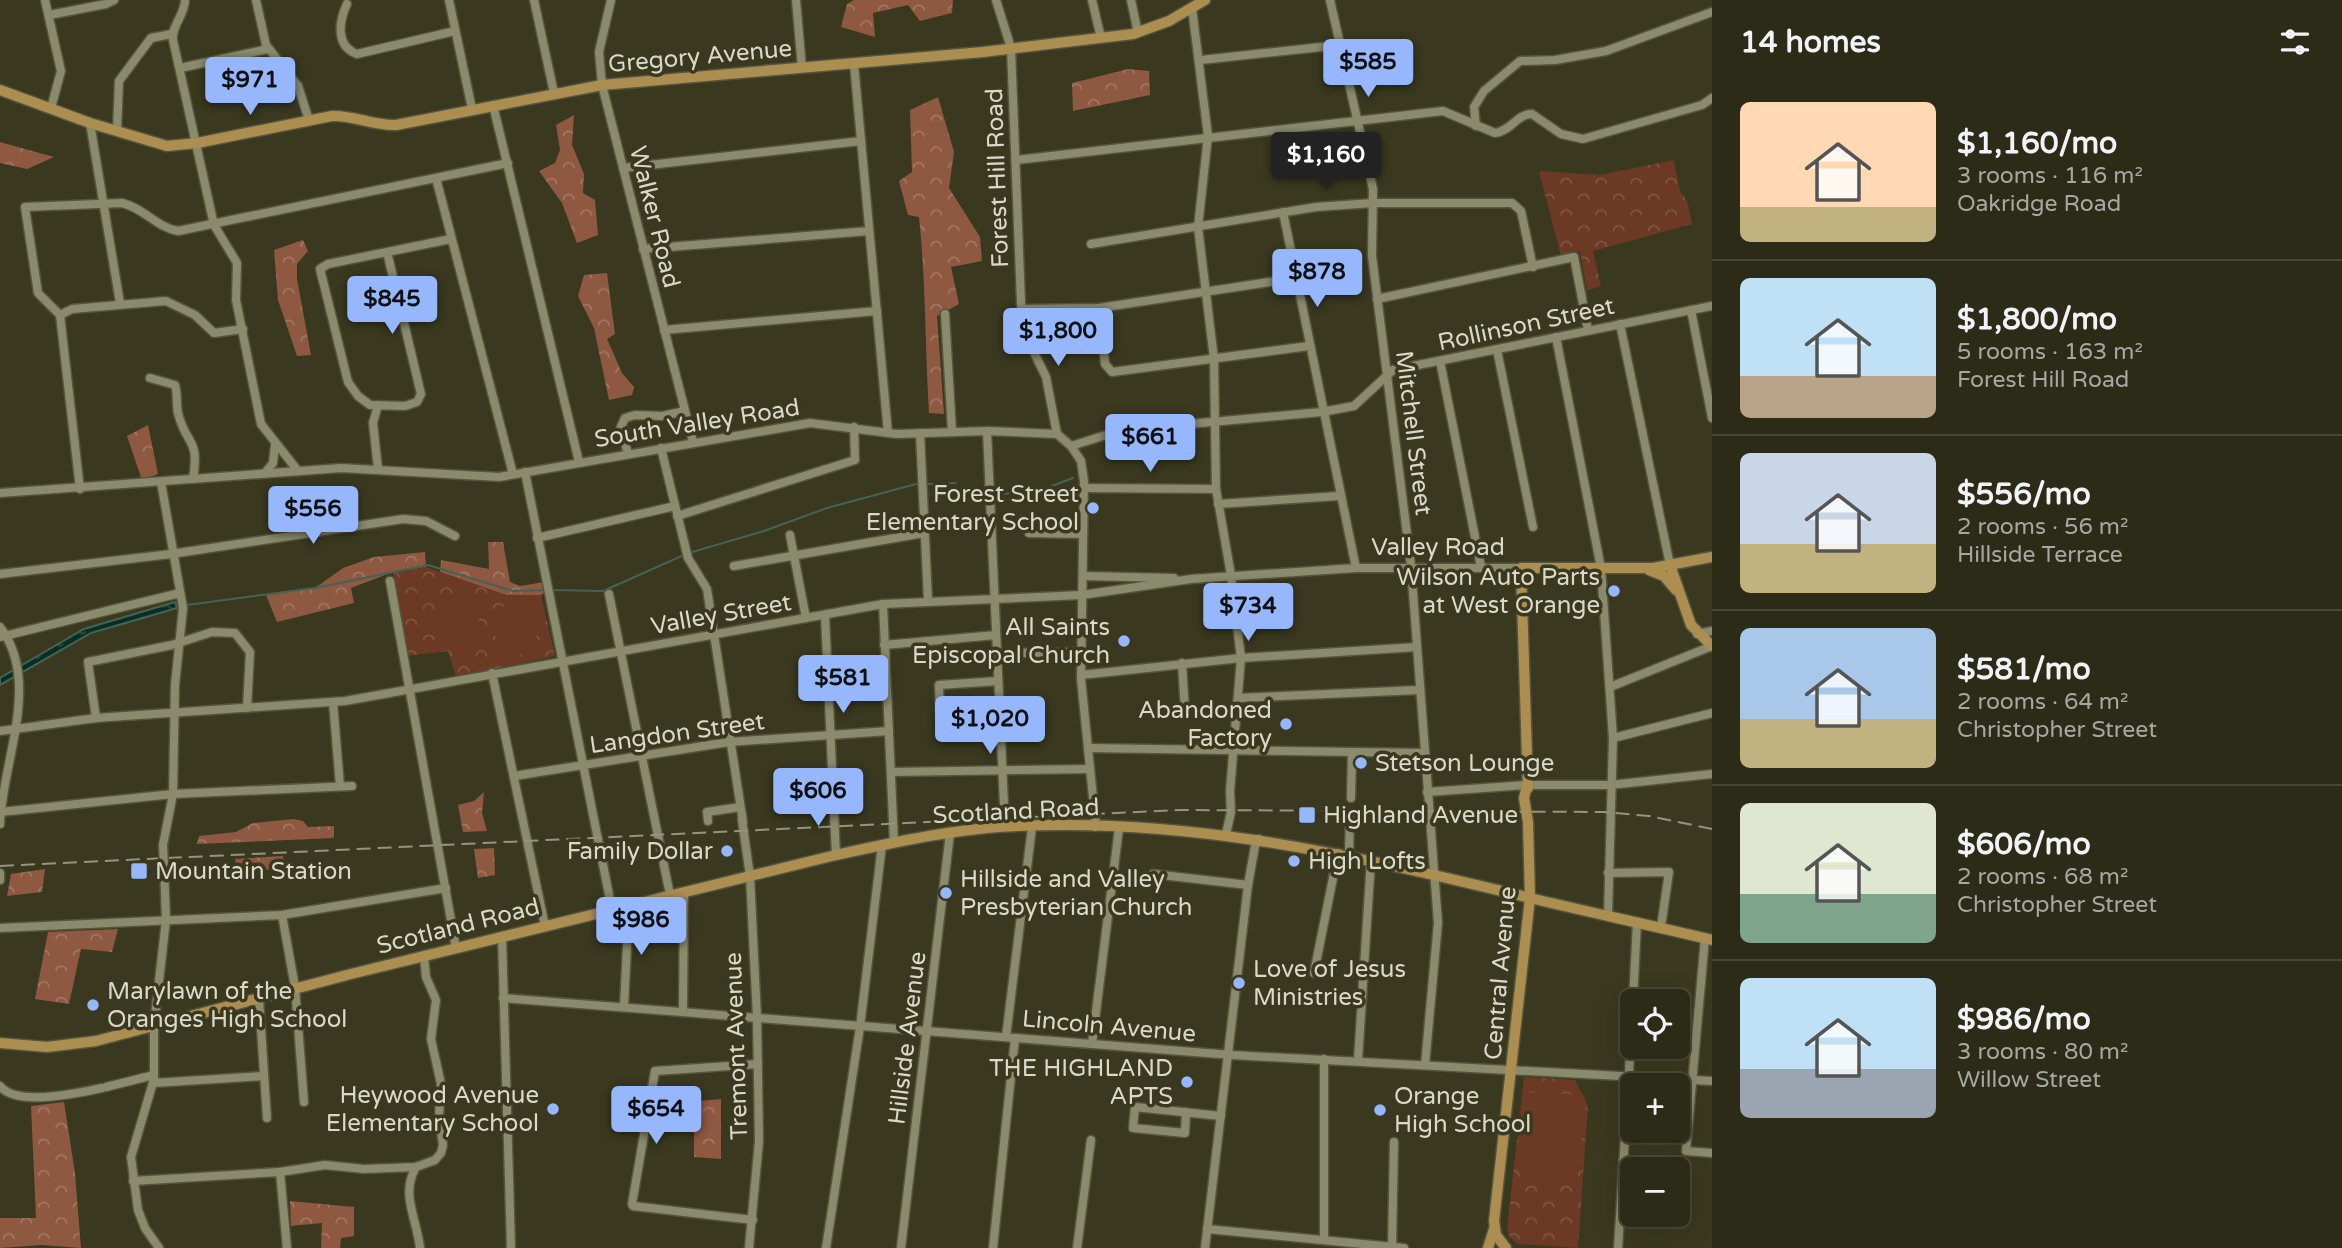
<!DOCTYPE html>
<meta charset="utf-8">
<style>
:root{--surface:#2c2b17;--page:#383724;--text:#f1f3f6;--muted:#a6a7a1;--line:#484736;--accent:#96b6fd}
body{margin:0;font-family:"Varela Round",sans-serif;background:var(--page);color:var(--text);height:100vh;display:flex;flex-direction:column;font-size:26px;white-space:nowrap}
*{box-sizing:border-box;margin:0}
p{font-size:23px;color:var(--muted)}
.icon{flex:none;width:38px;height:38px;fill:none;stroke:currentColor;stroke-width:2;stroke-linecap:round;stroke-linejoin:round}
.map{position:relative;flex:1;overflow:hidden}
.details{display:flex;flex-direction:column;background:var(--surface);width:630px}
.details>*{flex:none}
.fabs{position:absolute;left:1620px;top:989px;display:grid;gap:14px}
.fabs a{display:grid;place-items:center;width:70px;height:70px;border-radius:10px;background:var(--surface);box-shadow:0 7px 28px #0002,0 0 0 2px var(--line);font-size:35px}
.price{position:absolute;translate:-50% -60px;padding:0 16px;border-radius:7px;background:var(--accent);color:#111;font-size:23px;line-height:46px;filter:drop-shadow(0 2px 4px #0008)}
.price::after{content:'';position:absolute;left:50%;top:42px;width:21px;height:16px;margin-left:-10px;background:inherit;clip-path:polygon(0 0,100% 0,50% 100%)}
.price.current{background:#222;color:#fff}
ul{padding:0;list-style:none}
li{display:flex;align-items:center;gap:21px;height:175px;padding:0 28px}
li+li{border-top:2px solid var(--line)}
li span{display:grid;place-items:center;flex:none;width:196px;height:140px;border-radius:10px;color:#555}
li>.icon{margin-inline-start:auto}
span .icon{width:84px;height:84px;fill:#fffc;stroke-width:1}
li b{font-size:30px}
h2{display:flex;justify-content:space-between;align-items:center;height:84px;padding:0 28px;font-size:30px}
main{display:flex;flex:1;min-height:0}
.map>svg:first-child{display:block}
.forest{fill:url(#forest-crowns)}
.park{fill:url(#park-crowns)}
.pitch{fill:#6b3924}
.water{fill:url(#water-ripples);stroke:#466256;stroke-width:2}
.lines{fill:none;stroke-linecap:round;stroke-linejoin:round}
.stream{stroke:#466256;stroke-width:2}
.minor-casing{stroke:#55543e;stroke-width:11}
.major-casing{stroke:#55543e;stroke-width:13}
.minor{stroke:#8a8a6d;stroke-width:8}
.major{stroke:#ad8e51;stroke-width:10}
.rail{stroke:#949480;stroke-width:2;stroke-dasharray:14 7;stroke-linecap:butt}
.minor-bridge-casing{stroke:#55543e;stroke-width:11;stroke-linecap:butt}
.minor-bridge{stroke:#8a8a6d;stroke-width:8}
.poi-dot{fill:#96b6fd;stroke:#3a391f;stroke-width:2.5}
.labels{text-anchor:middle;stroke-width:7;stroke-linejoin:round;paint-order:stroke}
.street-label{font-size:24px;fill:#d9d9ca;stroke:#3a391f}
.poi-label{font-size:24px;fill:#d9d9ca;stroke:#3a391f;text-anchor:start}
</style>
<main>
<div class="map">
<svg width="1712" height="1248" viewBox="0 0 1712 1248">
<defs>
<pattern id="forest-crowns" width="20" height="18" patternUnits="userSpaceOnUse" patternTransform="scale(1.75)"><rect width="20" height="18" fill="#8e5841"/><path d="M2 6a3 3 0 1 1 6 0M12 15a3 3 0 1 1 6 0" fill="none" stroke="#a27764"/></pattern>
<pattern id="park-crowns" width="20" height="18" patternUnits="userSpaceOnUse" patternTransform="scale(1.75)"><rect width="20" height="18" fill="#6b3924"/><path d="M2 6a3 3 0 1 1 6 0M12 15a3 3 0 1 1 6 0" fill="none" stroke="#805542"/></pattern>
<pattern id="water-ripples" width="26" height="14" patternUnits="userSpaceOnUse" patternTransform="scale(1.75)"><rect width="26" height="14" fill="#072f24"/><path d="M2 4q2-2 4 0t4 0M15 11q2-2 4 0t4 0" fill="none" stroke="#2b4d42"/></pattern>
</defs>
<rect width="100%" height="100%" fill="#3a391f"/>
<!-- forest -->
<g class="forest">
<polygon points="854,0 953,0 952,13 920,21 908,5 873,13 875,37 841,27 847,4"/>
<polygon points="1128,69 1149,71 1150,95 1073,111 1072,83"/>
<path d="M938,97L954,152L949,188L980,237L982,261L951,267L959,304L937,316L944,414L929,413C925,347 926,283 919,217L908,215L899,181L912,172L910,110Z"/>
<polygon points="574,115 572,145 584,174 583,193 595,200 598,235 577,243 562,203 539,171 555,163 560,150 556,125"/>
<polygon points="0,142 54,157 27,169 0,163"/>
<polygon points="303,240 308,251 297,264 297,279 311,355 297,356 278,300 274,250"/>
<polygon points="607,273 615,334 607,339 622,373 634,387 632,395 609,400 594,328 578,296 584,275"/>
<polygon points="148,425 158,474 142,480 127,436"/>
<polygon points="488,542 503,542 510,582 520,586 544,582 545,592 541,595 506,595 440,572 441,560 489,569"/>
<polygon points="425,552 426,567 393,572 351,588 354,603 277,622 266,595 315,588 343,568 374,557"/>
<polygon points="484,792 482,813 487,831 463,832 458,805 474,801"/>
<polygon points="293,819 303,821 308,827 334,826 334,838 197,844 199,836 236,832 253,823"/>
<polygon points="494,848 495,875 478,878 474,849"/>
<polygon points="283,856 284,870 237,869 235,859"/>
<polygon points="45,869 42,892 7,896 11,874"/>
<polygon points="118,929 112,952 81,949 69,1004 35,999 48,932"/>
<polygon points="721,1099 721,1159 694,1157 694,1133 677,1116 679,1103"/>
<polygon points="64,1102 75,1173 81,1248 42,1245 0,1248 0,1218 36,1218 31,1106"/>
<polygon points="290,1201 354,1207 354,1236 341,1238 340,1248 321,1248 322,1223 291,1226"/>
</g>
<!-- park -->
<g class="park">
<polygon points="1674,160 1680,191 1687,201 1692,224 1593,251 1601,286 1587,290 1580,252 1561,256 1539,171 1600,175"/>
<polygon points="426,567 506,595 541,595 555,656 456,677 448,651 408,656 393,572"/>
<polygon points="1524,1077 1575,1080 1588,1106 1578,1248 1518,1244 1510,1238 1507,1229"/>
</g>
<!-- pitch -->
<g class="pitch">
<path d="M472,595C483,615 482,644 458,654L437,620Z"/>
<path d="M539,600C545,629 534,653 505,662L488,616C497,603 524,603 539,600Z"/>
<polygon points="1523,1092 1583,1095 1586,1100 1577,1179 1526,1173 1516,1165"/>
</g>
<!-- water -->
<polygon class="water" points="175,602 177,608 91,633 0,685 0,678 84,629"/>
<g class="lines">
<!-- stream -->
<g class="stream">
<polyline points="928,484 956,483"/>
<polyline points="995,495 1044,489 1073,478"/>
<polyline points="689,553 764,531 827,508 916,484"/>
<polyline points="551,590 603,591 684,555"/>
<polyline points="187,605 315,588 428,565 513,591 545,590"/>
</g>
<!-- minor casing -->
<g class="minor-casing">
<g id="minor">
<polyline points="45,0 61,71 51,108"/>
<path d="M185,0C185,15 171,26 173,40L214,225L237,263L236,300L261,424L298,471"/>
<polyline points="256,0 266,45 298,86 309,120"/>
<polyline points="449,0 472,109"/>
<polyline points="534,0 554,93"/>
<polyline points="611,0 599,52 602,85 693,442"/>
<polyline points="796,0 802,68"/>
<polyline points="996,0 1011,48 1022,328 1046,377 1057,434"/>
<polyline points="1092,0 1101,38"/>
<polyline points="1131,0 1138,33"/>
<polyline points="1330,0 1373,189 1372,256 1411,566 1438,923 1425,1065"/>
<path d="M347,4C339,21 335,46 357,54L455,31"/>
<polyline points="1192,8 1208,136 1198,227 1214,359 1216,489 1231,575 1241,658 1230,791 1231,812 1226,834"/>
<polyline points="49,15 106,4 114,0"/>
<polyline points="1201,60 1340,45"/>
<polyline points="854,64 888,433"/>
<polyline points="180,68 268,49"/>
<polyline points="493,105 579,462"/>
<polyline points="90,123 120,303"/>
<polyline points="1476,126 1474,107 1484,91 1520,61 1555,60 1606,51 1712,12"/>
<polyline points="117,131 119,81 151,38 172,34"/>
<path d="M1016,160L1443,111L1495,133C1511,131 1517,114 1532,114L1561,134L1583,139L1702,105L1712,98"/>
<polyline points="623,168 861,141"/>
<polyline points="436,178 513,474"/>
<polyline points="1283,212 1356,568"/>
<polyline points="1091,244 1316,207 1373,203 1512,203 1521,211 1533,267"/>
<polyline points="643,249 869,231"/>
<polyline points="387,252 421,394 417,402 405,406 370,405 358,396 348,382 320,269 328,264 451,239"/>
<polyline points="1377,299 1574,257 1588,330"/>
<polyline points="1099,308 1105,364 1112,372 1309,346"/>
<polyline points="1021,309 1099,308 1296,278"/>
<polyline points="1691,310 1712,418"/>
<polyline points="945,314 952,431"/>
<polyline points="60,315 72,309 166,301 195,315 214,333 243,329"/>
<polyline points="1620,324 1670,565"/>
<polyline points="664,330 877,311"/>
<polyline points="1556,337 1601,568 1613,738 1608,915"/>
<polyline points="1497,350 1533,527"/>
<polyline points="1440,361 1481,567"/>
<path d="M150,378L175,385C178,394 176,404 178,413C186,446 200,437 193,479"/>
<polyline points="378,405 373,423 378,469"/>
<polyline points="987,431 1005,827"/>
<polyline points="920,433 928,600"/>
<polyline points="1071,446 1122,430 1322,412 1354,406 1393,370 1712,306"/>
<polyline points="661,448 688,558 707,589 743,822"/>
<polyline points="628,453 620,429 625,418 635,415 662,416 685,411"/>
<polyline points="525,472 612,910"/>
<polyline points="265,473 273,463 275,445"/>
<polyline points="161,482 183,608 175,685 173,794 163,845"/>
<polyline points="1084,488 1216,489"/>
<path d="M80,489L60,315L38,293L25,207L122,203C144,208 156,227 178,231L508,163"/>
<polyline points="0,493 341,468 499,477 810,423 897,434 987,431 1057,434 1071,446 1081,461 1084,481 1081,679 1096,827"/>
<polyline points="1218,504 1339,496"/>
<polyline points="677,516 855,460 854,427"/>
<polyline points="1029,533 1083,534"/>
<polyline points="790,535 806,618"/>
<polyline points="537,538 675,506"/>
<polyline points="734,566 924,533"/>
<polyline points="0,574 171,554 403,519 426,521 455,536"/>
<polyline points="1083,576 1174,578"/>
<polyline points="390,581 456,948"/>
<polyline points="609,594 670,895"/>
<polyline points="883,604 894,842"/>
<polyline points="825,615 836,855"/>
<path d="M0,627C42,682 2,762 0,824"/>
<polyline points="1697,634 1712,631"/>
<polyline points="0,637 180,593"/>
<polyline points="884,645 996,635"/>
<polyline points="1019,653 1082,652"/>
<polyline points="1182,663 1185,711"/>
<polyline points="492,673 545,926"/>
<polyline points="1081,675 1241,658 1417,647"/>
<polyline points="1610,687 1712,646"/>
<polyline points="1238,698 1419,690"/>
<polyline points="333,702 340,786"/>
<polyline points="940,717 939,685 998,681"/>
<polyline points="96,718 88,662 172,645 212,632 235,633 250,652 247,708"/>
<polyline points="0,731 96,718 345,701 883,604 1082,595 1191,579 1356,568 1521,568"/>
<polyline points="1613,738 1712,713"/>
<polyline points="1088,748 1423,753"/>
<polyline points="891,772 1090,769"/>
<polyline points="514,776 729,742 889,731"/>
<polyline points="1427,792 1527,785 1610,785 1712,774"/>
<polyline points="1351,798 1352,752"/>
<polyline points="0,812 173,794 352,786"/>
<polyline points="742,820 750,876 757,1017 759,1141 749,1248"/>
<polyline points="708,821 707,812 740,807"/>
<polyline points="1349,855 1350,813"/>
<polyline points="1608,873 1669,872 1661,927"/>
<polyline points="1153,874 1248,885"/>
<polyline points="0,880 0,873"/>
<polyline points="282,915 295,987 304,1102"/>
<polyline points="0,928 282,915 446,888"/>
<polyline points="502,937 511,1248"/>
<polyline points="1705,938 1686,1151 1712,1153"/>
<polyline points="1314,973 1338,853"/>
<polyline points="503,998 1232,1055 1712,1081"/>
<polyline points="259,999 267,1118"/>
<polyline points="1633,1001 1637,922"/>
<polyline points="624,1007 629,906"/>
<polyline points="683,1012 684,892"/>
<polyline points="1006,1037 1032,827"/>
<polyline points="1092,1044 1119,828"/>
<polyline points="1324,1059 1324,1240"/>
<polyline points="1358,1060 1371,860"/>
<polyline points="153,1083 264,1076"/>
<path d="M0,1086C17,1107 78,1093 102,1088"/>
<polyline points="106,1087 154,1075"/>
<polyline points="1186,1112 1185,1133 1133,1128 1135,1107 1221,1116"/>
<path d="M416,1167C400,1194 417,1219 420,1248"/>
<polyline points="280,1172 287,1248"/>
<polyline points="133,1181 280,1172 325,1165 364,1169 416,1167 435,1160 441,1153 443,1145 439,1117 441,1084 431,1039 436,1000 426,977 424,956"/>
<polyline points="753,1220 633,1206 632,1204 655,1071 758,1064"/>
<polyline points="1207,1229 1404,1248"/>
<polyline points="1392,1246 1394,1142"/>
<polyline points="159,1248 145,1228 138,1210 131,1157 154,1079 154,1025 166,920 164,867"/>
<polyline points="826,1248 860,1027 882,845"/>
<polyline points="901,1248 950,833"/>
<polyline points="993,1248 1015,1038"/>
<polyline points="1077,1248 1091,1140"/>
<polyline points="1205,1248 1248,885 1255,846 1259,839"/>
<polyline points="1618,1248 1633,1008"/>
</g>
</g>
<!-- major casing -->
<g class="major-casing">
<g id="major">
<path d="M0,90L90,123L167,146L197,143L332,116C354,115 373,126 396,125L602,85L983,52L1133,34L1169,21L1205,0"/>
<polyline points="1670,565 1691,625 1712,646"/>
<polyline points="1649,570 1664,576 1676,590"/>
<polyline points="1528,788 1521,568 1653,568 1712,557"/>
<path d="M0,1043L47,1047L96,1041L351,974L836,855C886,844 936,833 987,828C1171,813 1349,854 1526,897C1588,912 1650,925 1712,940"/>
<polyline points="1488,1248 1494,1229"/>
<polyline points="1506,1248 1496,1235 1494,1221 1530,898 1528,822 1524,798 1527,785"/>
</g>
</g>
<!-- minor -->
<use href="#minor" class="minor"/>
<!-- major -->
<use href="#major" class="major"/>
<!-- rail -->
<polyline class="rail" points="0,866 1180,810 1603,812 1649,816 1712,829"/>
<!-- minor-bridge casing -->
<g class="minor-bridge-casing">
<polyline id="minor-bridge" points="163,845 164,867"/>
</g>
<!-- minor-bridge -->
<use href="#minor-bridge" class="minor-bridge"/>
</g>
<!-- markers -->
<g class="poi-dot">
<circle cx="1093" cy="508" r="7"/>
<circle cx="1614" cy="591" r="7"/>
<circle cx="1124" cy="641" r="7"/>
<circle cx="1286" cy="724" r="7"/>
<circle cx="1361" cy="763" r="7"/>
<rect x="1298" y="806" width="18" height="18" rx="3.5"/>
<circle cx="727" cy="851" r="7"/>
<circle cx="1294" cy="861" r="7"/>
<rect x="130" y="862" width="18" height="18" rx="3.5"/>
<circle cx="946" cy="893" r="7"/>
<circle cx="1239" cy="983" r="7"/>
<circle cx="93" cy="1005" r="7"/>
<circle cx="1187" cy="1082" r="7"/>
<circle cx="553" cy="1109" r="7"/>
<circle cx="1380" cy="1110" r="7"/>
</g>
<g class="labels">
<!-- street labels -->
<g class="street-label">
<text transform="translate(700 56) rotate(-5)" y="8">Gregory Avenue</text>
<text transform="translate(997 178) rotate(-92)" y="8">Forest Hill Road</text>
<text transform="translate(655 217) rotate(76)" y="8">Walker Road</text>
<text transform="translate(1526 324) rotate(-12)" y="8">Rollinson Street</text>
<text transform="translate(697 423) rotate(-9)" y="8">South Valley Road</text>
<text transform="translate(1414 433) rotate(83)" y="8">Mitchell Street</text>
<text x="1438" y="555">Valley Road</text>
<text transform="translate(721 614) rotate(-10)" y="8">Valley Street</text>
<text transform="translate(677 733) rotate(-8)" y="8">Langdon Street</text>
<text transform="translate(1016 811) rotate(-3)" y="8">Scotland Road</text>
<text transform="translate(458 926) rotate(-14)" y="8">Scotland Road</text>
<text transform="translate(1500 973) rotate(-85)" y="8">Central Avenue</text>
<text transform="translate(1109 1026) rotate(5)" y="8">Lincoln Avenue</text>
<text transform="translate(907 1038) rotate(-83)" y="8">Hillside Avenue</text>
<text transform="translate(736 1046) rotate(-92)" y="8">Tremont Avenue</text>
</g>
<!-- poi labels -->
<g class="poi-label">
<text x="1079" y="502" text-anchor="end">Forest Street<tspan x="1079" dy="28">Elementary School</tspan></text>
<text x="1600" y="585" text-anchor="end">Wilson Auto Parts<tspan x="1600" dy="28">at West Orange</tspan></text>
<text x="1110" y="635" text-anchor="end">All Saints<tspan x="1110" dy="28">Episcopal Church</tspan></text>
<text x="1272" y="718" text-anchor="end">Abandoned<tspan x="1272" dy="28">Factory</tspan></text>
<text x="1375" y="771">Stetson Lounge</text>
<text x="1323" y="823">Highland Avenue</text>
<text x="713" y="859" text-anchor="end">Family Dollar</text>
<text x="1308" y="869">High Lofts</text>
<text x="155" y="879">Mountain Station</text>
<text x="960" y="887">Hillside and Valley<tspan x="960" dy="28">Presbyterian Church</tspan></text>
<text x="1253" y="977">Love of Jesus<tspan x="1253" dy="28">Ministries</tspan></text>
<text x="107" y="999">Marylawn of the<tspan x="107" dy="28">Oranges High School</tspan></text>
<text x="1173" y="1076" text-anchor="end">THE HIGHLAND<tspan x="1173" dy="28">APTS</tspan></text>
<text x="539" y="1103" text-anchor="end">Heywood Avenue<tspan x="539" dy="28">Elementary School</tspan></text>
<text x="1394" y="1104">Orange<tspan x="1394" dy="28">High School</tspan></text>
</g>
</g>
</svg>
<div class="fabs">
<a><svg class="icon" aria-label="locate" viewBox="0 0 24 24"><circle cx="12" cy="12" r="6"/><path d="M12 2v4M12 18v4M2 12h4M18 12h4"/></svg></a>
<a>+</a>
<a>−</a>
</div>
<b class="price" style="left:1368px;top:99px">$585</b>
<b class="price" style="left:250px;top:117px">$971</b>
<b class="price current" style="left:1326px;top:192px">$1,160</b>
<b class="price" style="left:1317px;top:309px">$878</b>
<b class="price" style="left:392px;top:336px">$845</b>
<b class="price" style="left:1058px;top:368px">$1,800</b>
<b class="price" style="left:1150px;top:474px">$661</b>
<b class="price" style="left:313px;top:546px">$556</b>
<b class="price" style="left:1248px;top:643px">$734</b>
<b class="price" style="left:843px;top:715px">$581</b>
<b class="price" style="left:990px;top:756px">$1,020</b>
<b class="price" style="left:818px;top:828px">$606</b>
<b class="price" style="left:641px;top:957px">$986</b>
<b class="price" style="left:656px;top:1146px">$654</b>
</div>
<section class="details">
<h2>14 homes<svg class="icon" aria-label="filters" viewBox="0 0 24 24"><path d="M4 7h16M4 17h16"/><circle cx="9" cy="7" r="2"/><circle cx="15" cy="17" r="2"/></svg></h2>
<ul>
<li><span style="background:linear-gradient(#ffd9b3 75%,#c2b280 0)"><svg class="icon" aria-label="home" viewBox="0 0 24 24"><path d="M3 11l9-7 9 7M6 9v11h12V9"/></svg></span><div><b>$1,160/mo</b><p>3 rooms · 116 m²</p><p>Oakridge Road</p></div></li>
<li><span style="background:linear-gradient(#bfe0f5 70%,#b9a48a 0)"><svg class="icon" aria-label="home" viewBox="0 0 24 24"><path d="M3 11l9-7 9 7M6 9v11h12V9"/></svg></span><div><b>$1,800/mo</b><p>5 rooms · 163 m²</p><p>Forest Hill Road</p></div></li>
<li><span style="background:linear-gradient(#c9d6e8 65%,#c2b280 0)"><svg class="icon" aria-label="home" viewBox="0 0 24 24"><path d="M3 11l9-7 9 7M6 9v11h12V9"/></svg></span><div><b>$556/mo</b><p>2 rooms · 56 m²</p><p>Hillside Terrace</p></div></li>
<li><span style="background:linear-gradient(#a9c7e8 65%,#c2b280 0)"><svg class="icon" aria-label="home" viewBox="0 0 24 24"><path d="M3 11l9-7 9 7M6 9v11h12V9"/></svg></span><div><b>$581/mo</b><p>2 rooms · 64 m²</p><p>Christopher Street</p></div></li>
<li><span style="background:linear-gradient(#dfe7d0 65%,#7fa58c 0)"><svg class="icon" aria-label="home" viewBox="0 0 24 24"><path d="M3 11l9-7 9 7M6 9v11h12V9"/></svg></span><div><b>$606/mo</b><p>2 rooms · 68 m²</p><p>Christopher Street</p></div></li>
<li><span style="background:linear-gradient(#bfe0f5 65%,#9aa5b1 0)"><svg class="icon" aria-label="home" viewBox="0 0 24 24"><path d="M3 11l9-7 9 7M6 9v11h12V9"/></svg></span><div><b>$986/mo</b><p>3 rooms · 80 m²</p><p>Willow Street</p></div></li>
</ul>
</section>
</main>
